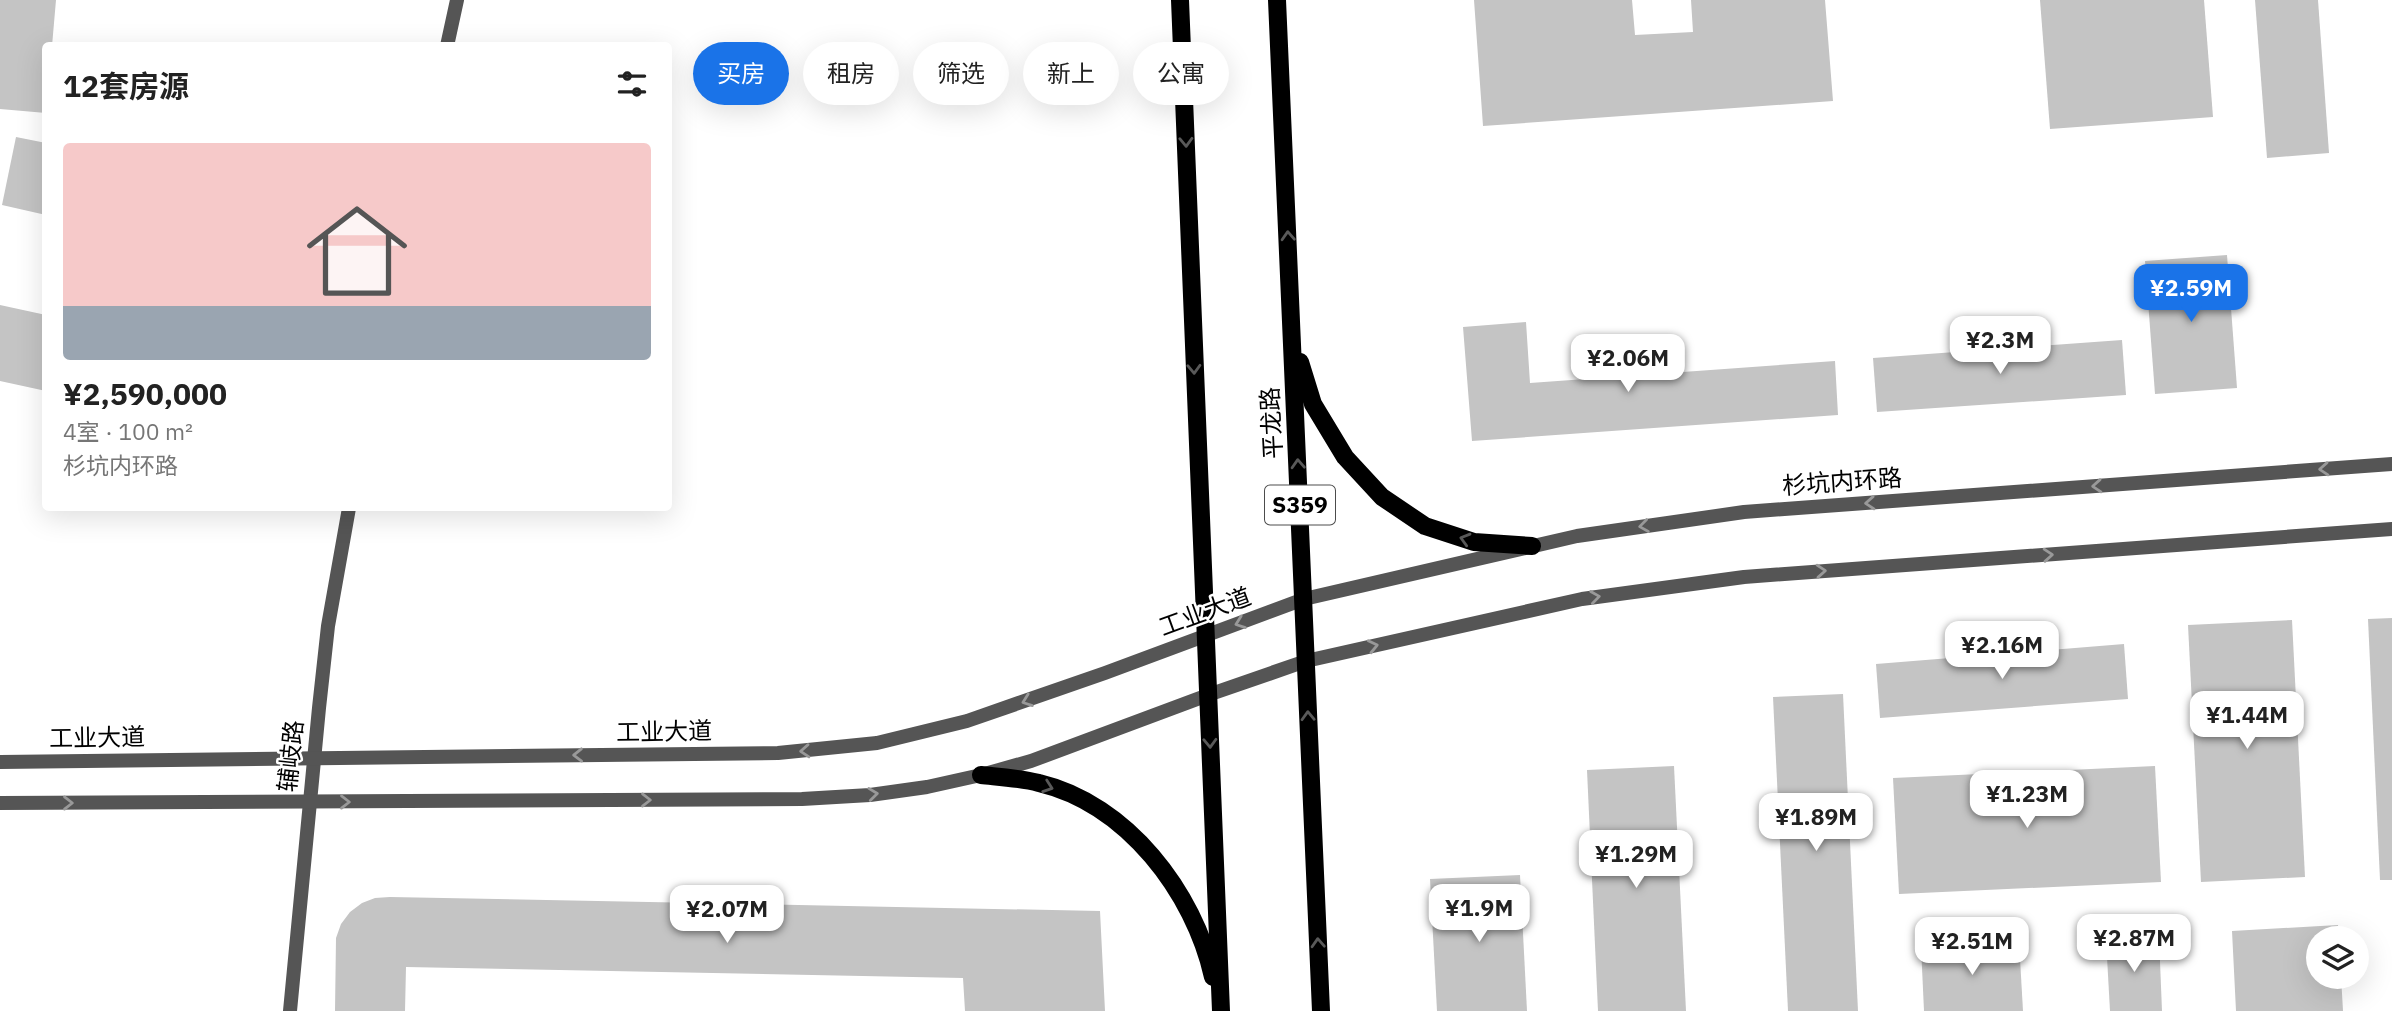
<!DOCTYPE html>
<html lang="zh">
<meta charset="utf-8">
<style>
:root{--surface:#fff;--page:#f6f6f6;--text:#222;--muted:#767676;--accent:#1a73e8}
body{margin:0;font-family:"IBM Plex Sans","Noto Sans SC",sans-serif;background:var(--page);color:var(--text);height:100vh;display:flex;flex-direction:column;font-size:26px;white-space:nowrap}
*{box-sizing:border-box;margin:0}
p{font-size:23px;color:var(--muted)}
.icon{flex:none;width:38px;height:38px;fill:none;stroke:currentColor;stroke-width:2;stroke-linecap:round;stroke-linejoin:round}
.map{position:relative;flex:1;overflow:hidden}
.panel{position:absolute;left:42px;top:42px;width:630px;height:469px;display:flex;flex-direction:column;background:var(--surface);border-radius:7px;box-shadow:0 7px 28px #0002}
.panel>*{flex:none}
.guide{position:absolute;left:693px;top:42px;width:665px;height:63px;display:flex;gap:14px}
.controls{position:absolute;left:2306px;top:926px;display:grid;gap:14px}
.controls a{display:grid;place-items:center;width:63px;height:63px;border-radius:50%;background:var(--surface);box-shadow:0 7px 28px #0002;font-size:35px}
.price{position:absolute;translate:-50% -60px;padding:0 16px;border-radius:14px;background:#fff;color:#222;font-size:23px;line-height:46px;filter:drop-shadow(0 2px 4px #0008)}
.price::after{content:'';position:absolute;left:50%;top:42px;width:21px;height:16px;margin-left:-10px;background:inherit;clip-path:polygon(0 0,100% 0,50% 100%)}
.price.current{background:var(--accent);color:#fff}
ul{padding:0;list-style:none}
li{display:grid;align-content:center;gap:14px;height:371px;padding:0 21px}
li span{display:grid;place-items:center;height:217px;border-radius:7px;color:#555}
li>.icon{margin-inline-start:auto}
span .icon{width:126px;height:126px;fill:#fffc;stroke-width:1}
li b{font-size:30px}
h2{display:flex;justify-content:space-between;align-items:center;height:84px;padding:0 21px;font-size:30px}
.pill{padding:0 24px;border-radius:32px;background:var(--surface);box-shadow:0 7px 28px #0002;font-size:24px;line-height:63px}
.pill.current{background:var(--accent);color:#fff}
.map>svg:first-child{display:block}
.building{fill:#c4c4c4}
.lines{fill:none;stroke-linecap:round;stroke-linejoin:round}
.minor{stroke:#555;stroke-width:14}
.tertiary{stroke:#555;stroke-width:14}
.primary{stroke:#000;stroke-width:18}
.oneway{stroke:#595959}
.oneway2{stroke:#999}
.labels{text-anchor:middle;stroke-width:5;stroke-linejoin:round;paint-order:stroke}
.shield{fill:#fff;stroke:#4c4c4c;stroke-width:2}
.shield-label{font-size:23px;font-weight:bold;fill:#000}
.street-label{font-size:24px;fill:#000;stroke:#fff}
</style>
<div class="map">
<svg width="2392" height="1011" viewBox="0 0 2392 1011">
<rect width="100%" height="100%" fill="#fff"/>
<!-- building -->
<g class="building">
<polygon points="0,0 56,0 52,46 46,46 46,113 0,109"/>
<polygon points="1474,0 1632,0 1635,35 1693,32 1691,0 1825,0 1833,101 1483,126"/>
<polygon points="2040,0 2204,0 2213,117 2050,129"/>
<polygon points="2255,0 2318,0 2329,153 2267,158"/>
<polygon points="16,137 46,143 46,215 2,205"/>
<polygon points="2227,255 2237,388 2155,394 2145,261"/>
<polygon points="0,305 46,315 46,391 0,381"/>
<polygon points="1526,322 1530,383 1835,361 1838,415 1472,441 1463,327"/>
<polygon points="2122,340 2126,395 1877,412 1873,358"/>
<polygon points="2392,618 2392,880 2380,880 2368,619"/>
<polygon points="2292,620 2305,877 2201,882 2188,625"/>
<polygon points="2124,644 2128,699 1880,718 1876,664"/>
<polygon points="1843,694 1858,1011 1788,1011 1773,697"/>
<polygon points="1674,766 1686,1011 1598,1011 1587,770"/>
<polygon points="2155,766 2161,882 1899,894 1893,778"/>
<polygon points="1520,875 1527,1011 1437,1011 1430,879"/>
<polygon points="390,897 1100,911 1105,1011 965,1011 963,978 406,967 405,1011 335,1011 336,938 341,924 350,912 362,903 375,898"/>
<polygon points="2338,925 2339,938 2319,938 2319,976 2341,976 2343,1011 2236,1011 2232,931"/>
<polygon points="2159,937 2162,1011 2110,1011 2106,939"/>
<polygon points="2019,941 2023,1011 1924,1011 1921,946"/>
</g>
<g class="lines">
<!-- minor -->
<g class="minor">
<polyline points="447,46 457,0"/>
<polyline points="290,1011 319,708 328,626 349,508"/>
</g>
<!-- tertiary -->
<g class="tertiary">
<polyline points="0,762 778,753 877,743 967,721 1105,673 1304,599 1577,536 1744,512 2392,464"/>
<polyline points="0,803 802,799 870,795 927,787 981,775 1031,761 1208,695 1306,661 1582,599 1744,577 2392,529"/>
</g>
<!-- primary -->
<g class="primary">
<polyline points="1180,0 1221,1011"/>
<polyline points="1277,0 1321,1011"/>
<polyline points="1300,362 1313,404 1345,457 1382,497 1425,526 1474,542 1532,546"/>
<path d="M981,775C1000,777 1020,778 1039,783C1127,804 1194,892 1213,977"/>
</g>
</g>
<!-- one-way arrows -->
<defs><path id="oneway-chevron" d="M-2-3.5L2.5 0L-2 3.5" fill="none" stroke-width="1.6" stroke-linecap="round" stroke-linejoin="round" transform="scale(1.75)"/></defs>
<g class="oneway">
<use href="#oneway-chevron" transform="translate(1186 142) rotate(88)"/>
<use href="#oneway-chevron" transform="translate(1288 236) rotate(-93)"/>
<use href="#oneway-chevron" transform="translate(1194 369) rotate(88)"/>
<use href="#oneway-chevron" transform="translate(1298 464) rotate(-93)"/>
<use href="#oneway-chevron" transform="translate(1465 539) rotate(-164)"/>
<use href="#oneway-chevron" transform="translate(1308 716) rotate(-92)"/>
<use href="#oneway-chevron" transform="translate(1210 743) rotate(88)"/>
<use href="#oneway-chevron" transform="translate(1048 787) rotate(19)"/>
<use href="#oneway-chevron" transform="translate(1318 943) rotate(-93)"/>
</g>
<g class="oneway2">
<use href="#oneway-chevron" transform="translate(2324 469) rotate(176)"/>
<use href="#oneway-chevron" transform="translate(2097 486) rotate(176)"/>
<use href="#oneway-chevron" transform="translate(1870 503) rotate(176)"/>
<use href="#oneway-chevron" transform="translate(1644 526) rotate(172)"/>
<use href="#oneway-chevron" transform="translate(2048 555) rotate(-4)"/>
<use href="#oneway-chevron" transform="translate(1821 571) rotate(-4)"/>
<use href="#oneway-chevron" transform="translate(1595 597) rotate(-8)"/>
<use href="#oneway-chevron" transform="translate(1240 623) rotate(160)"/>
<use href="#oneway-chevron" transform="translate(1373 646) rotate(-13)"/>
<use href="#oneway-chevron" transform="translate(1027 701) rotate(160)"/>
<use href="#oneway-chevron" transform="translate(805 751) rotate(176)"/>
<use href="#oneway-chevron" transform="translate(578 755) rotate(179)"/>
<use href="#oneway-chevron" transform="translate(873 794) rotate(-7)"/>
<use href="#oneway-chevron" transform="translate(646 800)"/>
<use href="#oneway-chevron" transform="translate(345 802)"/>
<use href="#oneway-chevron" transform="translate(68 803)"/>
</g>
<g class="labels">
<!-- shield labels -->
<rect class="shield" x="1265" y="485.5" width="70" height="39" rx="5"/>
<g class="shield-label">
<text x="1300" y="513">S359</text>
</g>
<!-- street labels -->
<g class="street-label">
<text transform="translate(1272 423) rotate(-93)" y="8">平龙路</text>
<text transform="translate(1842 482) rotate(-4)" y="8">杉坑内环路</text>
<text transform="translate(1205 612) rotate(-20)" y="8">工业大道</text>
<text transform="translate(664 732) rotate(-1)" y="8">工业大道</text>
<text transform="translate(97 738) rotate(-1)" y="8">工业大道</text>
<text transform="translate(291 756) rotate(-84)" y="8">辅岐路</text>
</g>
</g>
</svg>
<div class="controls">
<a><svg class="icon" aria-label="layers" viewBox="0 0 24 24"><path d="M12 4l9 5-9 5-9-5zM3 14l9 5 9-5"/></svg></a>
</div>
<b class="price current" style="left:2191px;top:324px">¥2.59M</b>
<b class="price" style="left:2000px;top:376px">¥2.3M</b>
<b class="price" style="left:1628px;top:394px">¥2.06M</b>
<b class="price" style="left:2002px;top:681px">¥2.16M</b>
<b class="price" style="left:2247px;top:751px">¥1.44M</b>
<b class="price" style="left:2027px;top:830px">¥1.23M</b>
<b class="price" style="left:1816px;top:853px">¥1.89M</b>
<b class="price" style="left:1636px;top:890px">¥1.29M</b>
<b class="price" style="left:1479px;top:944px">¥1.9M</b>
<b class="price" style="left:727px;top:945px">¥2.07M</b>
<b class="price" style="left:2134px;top:974px">¥2.87M</b>
<b class="price" style="left:1972px;top:977px">¥2.51M</b>
<div class="guide">
<a class="pill current">买房</a>
<a class="pill">租房</a>
<a class="pill">筛选</a>
<a class="pill">新上</a>
<a class="pill">公寓</a>
</div>
<section class="panel">
<h2>12套房源<svg class="icon" aria-label="filters" viewBox="0 0 24 24"><path d="M4 7h16M4 17h16"/><circle cx="9" cy="7" r="2"/><circle cx="15" cy="17" r="2"/></svg></h2>
<ul>
<li><span style="background:linear-gradient(#f6c9c9 75%,#9aa5b1 0)"><svg class="icon" aria-label="home" viewBox="0 0 24 24"><path d="M3 11l9-7 9 7M6 9v11h12V9"/></svg></span><div><b>¥2,590,000</b><p>4室 · 100 m²</p><p>杉坑内环路</p></div></li>
</ul>
</section>
</div>
